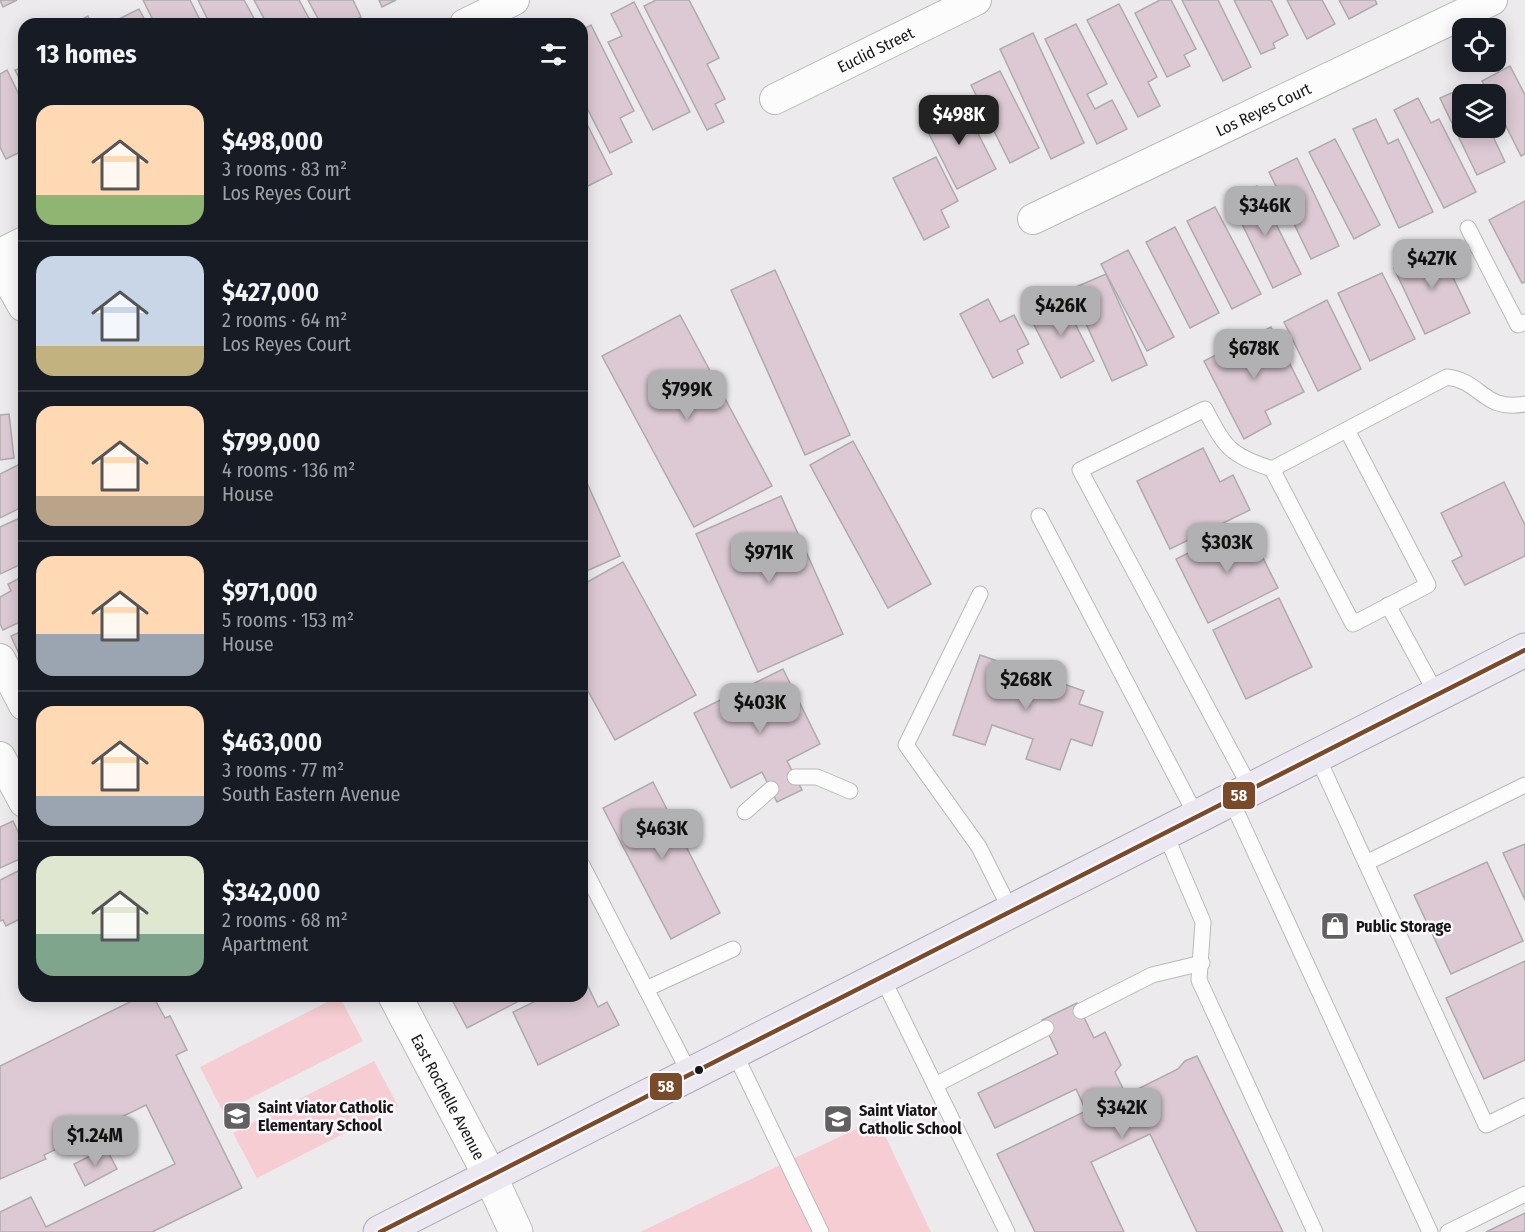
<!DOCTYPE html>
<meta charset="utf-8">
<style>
:root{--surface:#171b24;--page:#242831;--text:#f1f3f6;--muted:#9ea1a6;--line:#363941;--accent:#b1b1b3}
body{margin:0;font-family:"Fira Sans Condensed",sans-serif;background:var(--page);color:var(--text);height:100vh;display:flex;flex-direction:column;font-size:22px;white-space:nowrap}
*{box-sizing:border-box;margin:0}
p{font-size:20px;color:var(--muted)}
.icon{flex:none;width:33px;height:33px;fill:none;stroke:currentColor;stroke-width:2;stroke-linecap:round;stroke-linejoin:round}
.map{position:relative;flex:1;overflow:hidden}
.side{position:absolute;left:18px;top:18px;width:570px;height:984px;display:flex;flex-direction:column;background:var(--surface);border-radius:18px;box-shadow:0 3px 15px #0003}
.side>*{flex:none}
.buttons{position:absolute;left:1452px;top:18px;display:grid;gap:12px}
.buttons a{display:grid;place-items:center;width:54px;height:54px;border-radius:12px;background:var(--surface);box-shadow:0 3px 15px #0003;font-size:30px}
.price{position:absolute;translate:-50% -51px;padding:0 14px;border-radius:12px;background:var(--accent);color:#111;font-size:20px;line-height:39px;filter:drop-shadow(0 2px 3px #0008)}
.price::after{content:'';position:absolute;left:50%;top:36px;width:18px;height:14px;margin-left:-9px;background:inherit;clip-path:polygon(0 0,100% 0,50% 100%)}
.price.current{background:#222;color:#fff}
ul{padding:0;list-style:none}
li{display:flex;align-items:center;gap:18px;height:150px;padding:0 18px}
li+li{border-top:2px solid var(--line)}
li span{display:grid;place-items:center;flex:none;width:168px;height:120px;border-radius:18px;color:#555}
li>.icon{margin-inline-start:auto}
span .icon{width:72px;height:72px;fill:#fffc;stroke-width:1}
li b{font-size:26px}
h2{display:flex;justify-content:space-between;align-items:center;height:72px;padding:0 18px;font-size:26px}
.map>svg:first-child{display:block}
.grass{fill:#f5cdd2}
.building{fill:#dcc9d4;stroke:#adabad;stroke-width:1.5}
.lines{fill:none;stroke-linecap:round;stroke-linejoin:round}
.service-casing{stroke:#bbb8bb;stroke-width:17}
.minor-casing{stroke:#bbb8bb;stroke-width:32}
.tertiary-casing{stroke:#bbb8bb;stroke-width:35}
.primary-casing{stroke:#ada7b7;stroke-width:35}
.service{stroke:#fcfcfc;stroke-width:15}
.minor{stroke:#fcfcfc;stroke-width:30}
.tertiary{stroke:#fcfcfc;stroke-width:33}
.primary{stroke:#ece8f1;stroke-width:33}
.bus-1-casing{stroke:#fbf7fc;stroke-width:9}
.bus-1{stroke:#7a4b2a;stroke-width:4.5}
.bus-dot{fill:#171617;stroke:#fbf7fc;stroke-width:2}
.labels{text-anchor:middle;stroke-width:5;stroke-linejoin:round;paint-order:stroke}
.street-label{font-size:16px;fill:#171617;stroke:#fbf7fc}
.poi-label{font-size:16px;font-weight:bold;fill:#171617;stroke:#fbf7fc;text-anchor:start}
.line-badge{stroke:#fbf7fc;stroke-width:2}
.badge-label{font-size:16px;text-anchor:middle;font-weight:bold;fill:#fff}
</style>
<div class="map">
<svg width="1525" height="1232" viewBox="0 0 1525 1232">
<rect width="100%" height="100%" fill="#edeaed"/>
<!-- grass -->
<g class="grass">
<polygon points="339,996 363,1041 223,1112 200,1067"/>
<polygon points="374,1061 398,1106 257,1178 233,1133"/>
<polygon points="877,1119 931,1232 640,1232"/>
</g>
<!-- building -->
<g class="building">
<polygon points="0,0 17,0 3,7"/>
<polygon points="143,0 190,0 202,24 155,24"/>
<polygon points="198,0 244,0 257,24 210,24"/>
<polygon points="254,0 299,0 312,24 267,24"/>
<polygon points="308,0 353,0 361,17 348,24 321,24"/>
<polygon points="379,0 396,0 382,7"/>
<polygon points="656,0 689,0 719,58 707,64 725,99 715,104 724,122 707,130 644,6"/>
<polygon points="1160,0 1171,0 1196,49 1184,55 1190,66 1167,77 1135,13"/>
<polygon points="1182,0 1218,0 1251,67 1223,81"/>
<polygon points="1234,0 1271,0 1288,35 1273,43 1275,48 1261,54"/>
<polygon points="1287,0 1322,0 1335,24 1307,39"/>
<polygon points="1339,0 1375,0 1377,4 1349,19"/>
<polygon points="634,2 690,112 653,130 608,42 622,36 611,14"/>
<polygon points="1119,4 1157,77 1148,82 1160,106 1138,117 1087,20"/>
<polygon points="139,9 147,24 109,24"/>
<polygon points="88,16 92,24 73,24"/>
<polygon points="1076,24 1107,84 1087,94 1095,109 1112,100 1127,129 1097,144 1045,39"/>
<polygon points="591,25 634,111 620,118 632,142 610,153 582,98 582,30"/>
<polygon points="1033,33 1084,143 1051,159 1000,49"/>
<polygon points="24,66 24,88 15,70"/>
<polygon points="1510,66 1525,95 1525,154 1521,156 1496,106 1496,94 1489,94 1482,81"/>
<polygon points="7,70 24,105 24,164 18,153 6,159 0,147 0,74"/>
<polygon points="1000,71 1039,148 1010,163 971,85"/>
<polygon points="1469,85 1473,94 1462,94 1462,128 1489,128 1505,162 1477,175 1440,98"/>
<polygon points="1418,98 1431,123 1439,119 1476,192 1444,208 1394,110"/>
<polygon points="963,104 996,169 957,189 925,126 930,124 926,116 939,110 941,115"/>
<polygon points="582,114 612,174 582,189"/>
<polygon points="1376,119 1388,144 1398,139 1433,212 1399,228 1353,129"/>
<polygon points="1335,139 1380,225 1354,239 1309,152"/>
<polygon points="936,157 958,201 941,210 949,227 924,240 893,178"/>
<polygon points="1297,158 1339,246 1311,259 1269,172"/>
<polygon points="1257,186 1301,274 1273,288 1230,199"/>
<polygon points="1525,201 1525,282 1522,283 1489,220"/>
<polygon points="1215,207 1261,294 1232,309 1187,221"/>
<polygon points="1175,227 1219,313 1190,328 1146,242"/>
<polygon points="1438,246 1470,313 1425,334 1394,268"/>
<polygon points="1128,250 1174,337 1147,351 1101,264"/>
<polygon points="775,270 850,435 805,455 731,290"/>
<polygon points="1382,273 1415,339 1370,361 1338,293"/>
<polygon points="1106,274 1147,365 1112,381 1079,308 1084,305 1076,287"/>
<polygon points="1061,296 1094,361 1061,378 1028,313"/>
<polygon points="988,299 1000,322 1014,315 1029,344 1017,350 1023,363 993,378 960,314"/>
<polygon points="1327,300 1361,369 1318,391 1284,322"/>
<polygon points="680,315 772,486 694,527 602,356"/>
<polygon points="1271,327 1304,392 1265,411 1271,424 1244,439 1204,361"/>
<polygon points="9,414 14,458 0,460 0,415"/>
<polygon points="853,441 931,584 888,608 810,465"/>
<polygon points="1203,448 1220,482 1233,475 1250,510 1170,549 1137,481"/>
<polygon points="24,462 24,506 0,518 0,474"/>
<polygon points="582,472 620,556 582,573"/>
<polygon points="1504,482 1525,525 1525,556 1465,585 1452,561 1462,556 1441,513"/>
<polygon points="781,496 843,634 758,672 696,534"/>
<polygon points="24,516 24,563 0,574 0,527"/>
<polygon points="1246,524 1278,588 1208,623 1176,559"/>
<polygon points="623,562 696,695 615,740 582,680 582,585"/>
<polygon points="24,576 24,620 3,630 0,624 0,597 11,591 8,584"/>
<polygon points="1279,598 1312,667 1246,699 1213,630"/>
<polygon points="24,630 24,665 11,636"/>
<polygon points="980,655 1084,691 1079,704 1103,712 1092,746 1071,739 1060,770 1026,759 1033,739 992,725 985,745 953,735"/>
<polygon points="783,669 820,744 787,761 802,790 777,802 762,772 731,788 694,713"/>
<polygon points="653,782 720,913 671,939 603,808"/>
<polygon points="13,821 24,844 24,857 0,868 0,827"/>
<polygon points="1525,844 1525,900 1503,853"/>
<polygon points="1487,862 1523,941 1451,974 1414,895"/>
<polygon points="24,868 24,917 6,926 3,920 0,921 0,880"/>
<polygon points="1525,961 1525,1060 1484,1079 1446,998"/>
<polygon points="584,978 598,1007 607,1002 619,1025 538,1065 513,1012 546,996 582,996"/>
<polygon points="142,996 153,996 165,1018 170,1016 187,1050 176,1055 242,1188 152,1232 0,1232 0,1212 31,1197 46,1227 175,1164 146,1105 44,1155 46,1159 0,1179 0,1066"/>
<polygon points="450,996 519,996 521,1000 467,1028"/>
<polygon points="1077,1003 1094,1038 1105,1032 1121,1065 1115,1072 1126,1095 1178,1069 1185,1061 1197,1056 1283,1232 1197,1232 1150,1134 1091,1162 1124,1232 1035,1232 997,1154 1086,1111 1076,1089 995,1128 978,1093 1058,1054 1042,1020"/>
<polygon points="106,1148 117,1169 85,1186 74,1164"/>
<polygon points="1525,1213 1525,1232 1486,1232"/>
</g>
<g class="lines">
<!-- service casing -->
<g class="service-casing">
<g id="service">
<polyline points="1468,228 1518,325 1525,322"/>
<path d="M1347,430L1428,585L1353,624L1272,469L1447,377C1482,381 1483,412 1525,404"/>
<polyline points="1039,516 1197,817"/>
<polyline points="980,594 906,745 979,847 1011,911"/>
<polyline points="1388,605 1437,695"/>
<polyline points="1317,756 1486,1125 1525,1106"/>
<polyline points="795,777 817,777 850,791"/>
<path d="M1251,789L1080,470L1205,409C1226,449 1229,454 1272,469"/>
<polyline points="1231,800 1430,1232"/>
<polyline points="745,812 771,789"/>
<polyline points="1165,833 1203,922 1199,980 1315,1232"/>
<polyline points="1366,863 1525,785"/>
<polyline points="582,865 690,1074"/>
<polyline points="882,977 1007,1232"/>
<polyline points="646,989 733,949"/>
<polyline points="1081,1011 1152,975 1202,963"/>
<polyline points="734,1052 821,1232"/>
<polyline points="935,1085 1046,1028"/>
<polyline points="1448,1232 1525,1194"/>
</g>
</g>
<!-- minor casing -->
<g class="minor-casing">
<g id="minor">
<polyline points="465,24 514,0"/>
<path id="s1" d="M775,99L976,0"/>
<path id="s2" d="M1033,219L1492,0"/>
<polyline points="0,254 24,242"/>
<polyline points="0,659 24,705"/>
<polyline points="0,757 24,802"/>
</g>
</g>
<!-- tertiary casing -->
<g class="tertiary-casing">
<g id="tertiary">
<polyline points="0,262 24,305"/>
<path id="s3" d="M395,996L490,1176L516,1232"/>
</g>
</g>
<!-- primary casing -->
<g class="primary-casing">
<polyline id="primary" points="380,1232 1525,650"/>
</g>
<!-- service -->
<use href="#service" class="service"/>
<!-- minor -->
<use href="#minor" class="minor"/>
<!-- tertiary -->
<use href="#tertiary" class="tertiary"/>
<!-- primary -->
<use href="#primary" class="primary"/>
<!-- bus-1 casing -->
<g class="bus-1-casing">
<polyline id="bus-1" points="380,1232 1525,650"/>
</g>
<!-- bus-1 -->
<use href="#bus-1" class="bus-1"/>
</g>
<!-- icons -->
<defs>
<g id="shop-square" transform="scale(1.5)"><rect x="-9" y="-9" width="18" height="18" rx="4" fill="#626062" stroke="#fbf7fc"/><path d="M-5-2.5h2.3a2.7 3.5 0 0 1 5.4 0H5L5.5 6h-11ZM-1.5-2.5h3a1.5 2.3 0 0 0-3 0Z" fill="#fff"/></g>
<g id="school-square" transform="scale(1.5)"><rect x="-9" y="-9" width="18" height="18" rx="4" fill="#626062" stroke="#fbf7fc"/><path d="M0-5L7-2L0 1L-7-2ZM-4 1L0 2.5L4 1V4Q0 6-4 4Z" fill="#fff"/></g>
</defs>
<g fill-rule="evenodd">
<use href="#shop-square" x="1335" y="926"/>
<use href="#school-square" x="237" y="1116"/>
<use href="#school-square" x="838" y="1119"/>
</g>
<!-- markers -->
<circle class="bus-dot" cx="699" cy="1070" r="5"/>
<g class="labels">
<!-- street labels -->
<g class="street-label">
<text dy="6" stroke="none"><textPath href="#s1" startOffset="112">Euclid Street</textPath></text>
<text dy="6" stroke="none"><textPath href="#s2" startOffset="255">Los Reyes Court</textPath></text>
<text dy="6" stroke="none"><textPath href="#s3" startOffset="114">East Rochelle Avenue</textPath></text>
</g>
<!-- poi labels -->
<g class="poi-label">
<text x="1356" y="932">Public Storage</text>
<text x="258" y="1113">Saint Viator Catholic<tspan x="258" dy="18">Elementary School</tspan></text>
<text x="859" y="1116">Saint Viator<tspan x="859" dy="18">Catholic School</tspan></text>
</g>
</g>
<g class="line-badge">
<rect x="1222" y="781" width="34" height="29" rx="6" fill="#7a4b2a"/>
<rect x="649" y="1072" width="34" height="29" rx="6" fill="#7a4b2a"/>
</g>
<g class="badge-label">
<text x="1239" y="801">58</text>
<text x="666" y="1092">58</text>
</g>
</svg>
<div class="buttons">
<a><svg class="icon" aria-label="locate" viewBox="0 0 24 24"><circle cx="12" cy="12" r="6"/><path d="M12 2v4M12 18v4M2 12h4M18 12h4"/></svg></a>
<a><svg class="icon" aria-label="layers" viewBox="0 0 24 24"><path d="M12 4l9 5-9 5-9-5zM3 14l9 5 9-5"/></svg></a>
</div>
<b class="price current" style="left:959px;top:146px">$498K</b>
<b class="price" style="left:1265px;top:237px">$346K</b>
<b class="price" style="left:1432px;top:290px">$427K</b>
<b class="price" style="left:1061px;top:337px">$426K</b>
<b class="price" style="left:1254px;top:380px">$678K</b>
<b class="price" style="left:687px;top:421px">$799K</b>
<b class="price" style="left:1227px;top:574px">$303K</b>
<b class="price" style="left:769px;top:584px">$971K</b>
<b class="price" style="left:1026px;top:711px">$268K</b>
<b class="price" style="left:760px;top:734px">$403K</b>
<b class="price" style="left:662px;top:860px">$463K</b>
<b class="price" style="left:1122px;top:1139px">$342K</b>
<b class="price" style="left:95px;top:1167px">$1.24M</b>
<section class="side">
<h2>13 homes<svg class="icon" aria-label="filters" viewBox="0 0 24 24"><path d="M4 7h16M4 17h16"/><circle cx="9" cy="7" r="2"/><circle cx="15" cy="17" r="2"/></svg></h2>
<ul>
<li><span style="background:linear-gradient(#ffd9b3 75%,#8fb573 0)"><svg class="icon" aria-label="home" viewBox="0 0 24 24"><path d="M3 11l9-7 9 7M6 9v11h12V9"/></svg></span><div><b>$498,000</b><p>3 rooms · 83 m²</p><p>Los Reyes Court</p></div></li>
<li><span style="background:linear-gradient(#c9d6e8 75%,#c2b280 0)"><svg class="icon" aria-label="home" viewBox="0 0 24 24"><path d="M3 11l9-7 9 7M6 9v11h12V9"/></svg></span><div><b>$427,000</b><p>2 rooms · 64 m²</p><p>Los Reyes Court</p></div></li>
<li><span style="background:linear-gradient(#ffd9b3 75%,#b9a48a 0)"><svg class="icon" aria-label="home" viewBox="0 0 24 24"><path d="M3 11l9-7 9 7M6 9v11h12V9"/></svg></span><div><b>$799,000</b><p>4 rooms · 136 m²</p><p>House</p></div></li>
<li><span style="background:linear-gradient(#ffd9b3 65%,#9aa5b1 0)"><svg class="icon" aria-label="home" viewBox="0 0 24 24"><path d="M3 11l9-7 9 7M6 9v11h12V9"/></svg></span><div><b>$971,000</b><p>5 rooms · 153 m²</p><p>House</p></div></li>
<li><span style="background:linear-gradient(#ffd9b3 75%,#9aa5b1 0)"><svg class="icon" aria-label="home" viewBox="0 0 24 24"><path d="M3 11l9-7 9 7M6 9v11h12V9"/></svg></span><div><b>$463,000</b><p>3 rooms · 77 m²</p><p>South Eastern Avenue</p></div></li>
<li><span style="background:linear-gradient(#dfe7d0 65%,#7fa58c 0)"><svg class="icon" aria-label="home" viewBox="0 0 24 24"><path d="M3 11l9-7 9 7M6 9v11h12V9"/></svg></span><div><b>$342,000</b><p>2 rooms · 68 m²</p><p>Apartment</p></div></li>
</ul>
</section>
</div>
